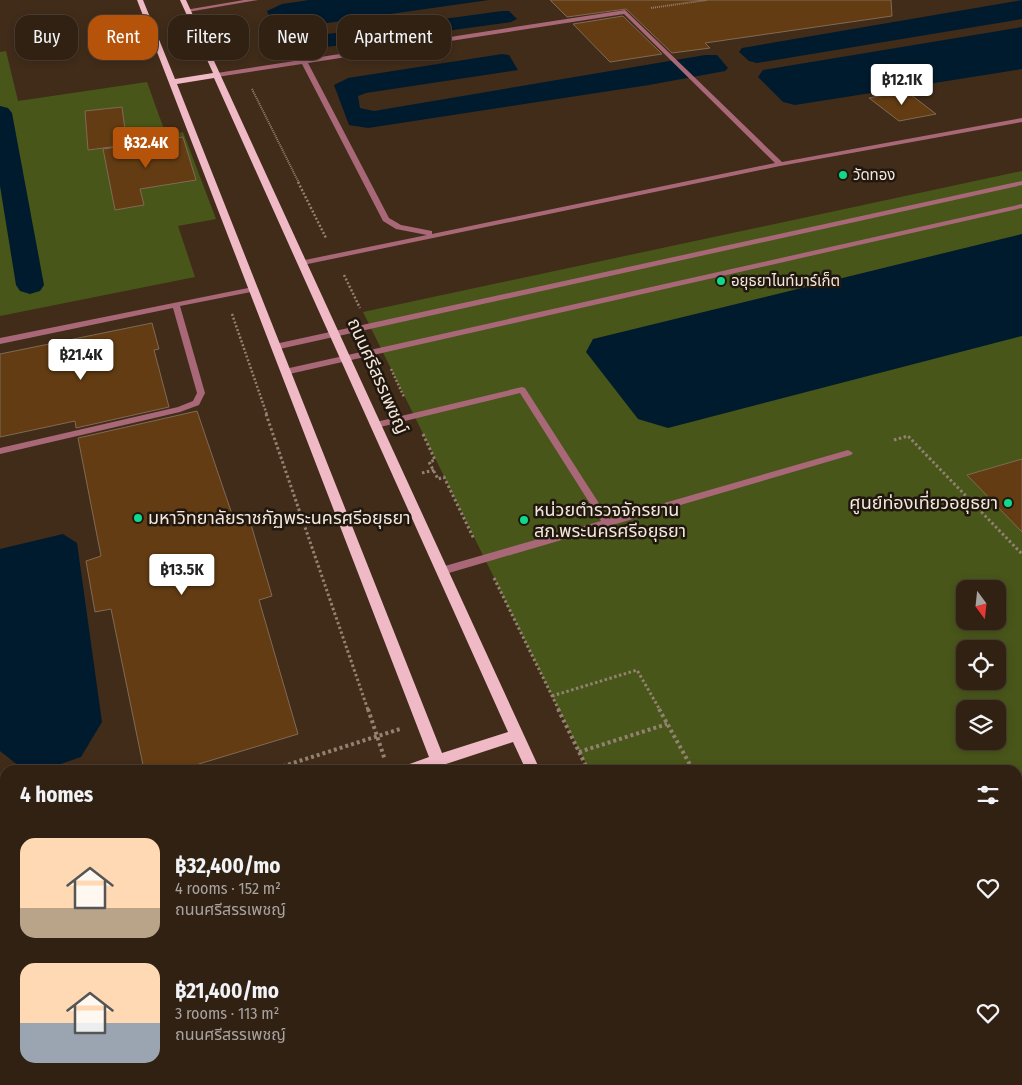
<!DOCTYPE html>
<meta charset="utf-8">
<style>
:root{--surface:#312113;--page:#39291c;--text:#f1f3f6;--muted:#a8a3a0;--line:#4c3e33;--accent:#b45309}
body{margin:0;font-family:"Fira Sans Condensed","Noto Sans Thai",sans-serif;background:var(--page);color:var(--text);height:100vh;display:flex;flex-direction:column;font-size:19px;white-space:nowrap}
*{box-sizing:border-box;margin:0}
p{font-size:16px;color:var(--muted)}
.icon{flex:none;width:28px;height:28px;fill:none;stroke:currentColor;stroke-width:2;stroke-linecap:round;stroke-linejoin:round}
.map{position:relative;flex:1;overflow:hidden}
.details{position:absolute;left:0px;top:765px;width:1022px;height:320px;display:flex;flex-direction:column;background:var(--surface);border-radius:15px 15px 0 0;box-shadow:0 2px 8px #0003,0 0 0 1px var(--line)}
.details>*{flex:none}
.hud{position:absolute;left:15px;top:15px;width:500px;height:45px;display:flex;gap:10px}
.needle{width:32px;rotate:165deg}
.fabs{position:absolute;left:956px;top:580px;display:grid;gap:10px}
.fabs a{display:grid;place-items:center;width:50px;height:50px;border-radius:10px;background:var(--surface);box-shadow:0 2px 8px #0003,0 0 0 1px var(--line);font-size:25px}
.price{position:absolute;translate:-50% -42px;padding:0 11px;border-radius:5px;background:#fff;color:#222;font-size:16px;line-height:32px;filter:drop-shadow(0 1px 2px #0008)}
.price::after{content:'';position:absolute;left:50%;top:30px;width:15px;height:11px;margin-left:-8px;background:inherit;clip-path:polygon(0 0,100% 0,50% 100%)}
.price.on{background:var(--accent);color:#fff}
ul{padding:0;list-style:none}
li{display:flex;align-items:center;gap:15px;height:125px;padding:0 20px}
li span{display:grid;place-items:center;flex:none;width:140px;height:100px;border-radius:15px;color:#555}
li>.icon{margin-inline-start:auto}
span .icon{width:60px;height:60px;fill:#fffc;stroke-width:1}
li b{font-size:21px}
h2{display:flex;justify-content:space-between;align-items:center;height:60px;padding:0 20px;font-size:21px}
.chip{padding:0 18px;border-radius:15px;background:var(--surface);box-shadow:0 2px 8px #0003,0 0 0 1px var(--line);font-size:18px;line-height:45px}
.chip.on{background:var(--accent);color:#fff}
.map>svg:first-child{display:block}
.green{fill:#48561a;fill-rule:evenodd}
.water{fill:#001b2e}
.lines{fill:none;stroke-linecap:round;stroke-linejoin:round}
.canal{fill:#001b2e;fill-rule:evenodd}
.building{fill:#633c13;stroke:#816a55}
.path-far3{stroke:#938272;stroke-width:2;stroke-dasharray:1 1;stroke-linecap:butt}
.path-far2{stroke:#938272;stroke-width:2.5;stroke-dasharray:2 2;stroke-linecap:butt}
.path-far1{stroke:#938272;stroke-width:3;stroke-dasharray:2.5 2.5;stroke-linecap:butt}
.path{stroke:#938272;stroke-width:4;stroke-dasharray:3 3;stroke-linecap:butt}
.lane{fill:#a86878;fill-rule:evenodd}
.street{fill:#a86878;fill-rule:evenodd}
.primary{fill:#efb9c5;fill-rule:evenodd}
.poi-dot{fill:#0fd98a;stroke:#20170f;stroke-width:2}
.labels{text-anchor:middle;stroke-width:5;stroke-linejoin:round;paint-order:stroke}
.far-poi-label{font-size:15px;fill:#f4e7db;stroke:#20170f;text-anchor:start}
.street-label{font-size:18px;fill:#f4e7db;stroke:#20170f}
.poi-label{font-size:18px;fill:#f4e7db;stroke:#20170f;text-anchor:start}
</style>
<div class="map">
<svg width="1022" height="1085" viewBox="0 0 1022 1085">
<rect width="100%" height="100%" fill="#412c19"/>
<!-- green -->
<g class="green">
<polygon points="6,51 18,101 147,82 166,135 183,132 216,219 178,226 195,277 0,316 0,52"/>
<path d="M1022,171V1085H745L742,1080H1018V770H589L363,312ZM965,589H998V621H965ZM965,649H998V681H965ZM965,709H998V741H965Z"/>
<polygon points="67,1080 482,1080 484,1085 53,1085"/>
</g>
<!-- water -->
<g class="water">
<polygon points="309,0 489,0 292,28 274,28 267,11 282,4"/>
<polygon points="1022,0 1022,19 757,63 749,61 739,52 742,48"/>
<polygon points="502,11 509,11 517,19 511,22 344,45 286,51 275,49 273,41 282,38 348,32"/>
<polygon points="1022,27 1022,69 795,105 783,102 758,77 763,70"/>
<polygon points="502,54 509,55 518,70 366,93 358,96 360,108 374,111 705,55 717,55 728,68 725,71 649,85 368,128 349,125 334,85 348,78"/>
<polygon points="1022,234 1022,336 668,428 638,419 586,352 593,339"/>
<polygon points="63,534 77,543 102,722 81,757 43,770 24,770 0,751 0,549"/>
<polygon points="1022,1039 1022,1085 915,1085 926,1080 1018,1080 1018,1040"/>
<polygon points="229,1080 452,1080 454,1085 230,1085"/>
</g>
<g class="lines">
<!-- canal -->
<polygon class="canal" points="0,106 8,108 12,113 44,285 40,291 30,294 20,291 16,285 0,186"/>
</g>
<!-- building -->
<g class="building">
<polygon points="550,0 891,0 892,16 705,43 710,48 672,53 626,9 567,17"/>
<polygon points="623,16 662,54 610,62 573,24"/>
<polygon points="906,91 936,114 899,121 869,98"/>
<polygon points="122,107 127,145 88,150 85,111"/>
<polygon points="183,137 196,180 140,189 144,205 115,210 103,149"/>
<polygon points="152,323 159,349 154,350 169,407 76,428 75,421 0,437 0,354"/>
<polygon points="197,411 235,523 250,521 272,596 259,600 298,734 179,770 144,770 111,609 95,612 86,561 101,556 78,438"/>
<polygon points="1022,459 1022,532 967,475"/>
</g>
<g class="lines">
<!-- path-far3 -->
<g class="path-far3">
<polyline points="651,8 707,0"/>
<polyline points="252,89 299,183"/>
</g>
<!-- path-far2 -->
<g class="path-far2">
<polyline points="298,182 326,238"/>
<polyline points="344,275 360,308"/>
<polyline points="232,314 267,415"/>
<polyline points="391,369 404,397"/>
</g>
<!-- path-far1 -->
<g class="path-far1">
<polyline points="266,414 368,710"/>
<polyline points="423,434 435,460 429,462 438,479 444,477 474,539"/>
<polyline points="894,440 908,436 1022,554"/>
<polyline points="422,473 434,470"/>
<polyline points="494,578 559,710"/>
<polyline points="552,696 637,670 660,710"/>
</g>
<!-- path -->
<g class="path">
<polyline points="368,709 385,760"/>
<polyline points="558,709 588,770"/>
<polyline points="659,709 693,770"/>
<polyline points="579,752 667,724"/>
<polyline points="271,770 400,729"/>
<polyline points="0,856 5,855"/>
<polyline points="501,1080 503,1085"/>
<polyline points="741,1080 744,1085"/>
<polyline points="10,1085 24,1080"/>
</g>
<!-- lane -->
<g class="lane">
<path d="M625,10L782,162L1022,118V122L780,166L303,265H300V261L427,235L396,229L383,221L302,64L217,77L214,75L217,73ZM624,14L775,163L432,234V231L401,225L389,218L308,63Z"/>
<polygon points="253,287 256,287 256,291 180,306 205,393 199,405 180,412 0,454 0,448 178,407 193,401 197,393 173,308 0,344 0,338"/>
<polygon points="522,387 525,388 609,519 848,450 853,453 851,455 442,575 438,574 437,571 438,568 601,521 520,393 376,428 371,425 376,422"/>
<polygon points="1022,830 1022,842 1018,844 1018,832"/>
<polygon points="168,1080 182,1080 183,1085 169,1085"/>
</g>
<!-- street -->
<g class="street">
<polygon points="244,0 258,0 188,12 185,10"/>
<polygon points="1022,181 1022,185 275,350 271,347 275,344"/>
<polygon points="1022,204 1022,208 285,375 281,372 285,369"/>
</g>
<!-- primary -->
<g class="primary">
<path d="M137,0H143L175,79L213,73L180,0H186L540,770H526L513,742L446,764L448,770L433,768L402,770L404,766L429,757ZM214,78L508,732L442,753L177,84Z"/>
<polygon points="5,894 5,910 0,912 0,896"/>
<polygon points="5,1017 5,1035 0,1037 0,1019"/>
<polygon points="555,1080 573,1080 575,1085 557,1085"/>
<polygon points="667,1080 685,1080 687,1085 669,1085"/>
</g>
</g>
<!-- markers -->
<g class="poi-dot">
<circle cx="843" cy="175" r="5"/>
<circle cx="721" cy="281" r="5"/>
<circle cx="1008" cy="503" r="5"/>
<circle cx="138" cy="518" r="5"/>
<circle cx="524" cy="520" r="5"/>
</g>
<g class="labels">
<!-- far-poi labels -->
<g class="far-poi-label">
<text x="853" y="180">วัดทอง</text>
<text x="731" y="286">อยุธยาไนท์มาร์เก็ต</text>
</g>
<!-- street labels -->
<g class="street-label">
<text transform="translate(378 376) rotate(66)" y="6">ถนนศรีสรรเพชญ์</text>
</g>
<!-- poi labels -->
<g class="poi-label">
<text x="998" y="509" text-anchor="end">ศูนย์ท่องเที่ยวอยุธยา</text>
<text x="534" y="516">หน่วยตำรวจจักรยาน<tspan x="534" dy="21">สภ.พระนครศรีอยุธยา</tspan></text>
<text x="148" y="524">มหาวิทยาลัยราชภัฏพระนครศรีอยุธยา</text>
</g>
</g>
</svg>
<div class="fabs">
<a><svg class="needle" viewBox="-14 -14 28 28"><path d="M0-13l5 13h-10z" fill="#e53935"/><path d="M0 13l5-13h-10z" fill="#a8a3a0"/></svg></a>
<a><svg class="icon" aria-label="locate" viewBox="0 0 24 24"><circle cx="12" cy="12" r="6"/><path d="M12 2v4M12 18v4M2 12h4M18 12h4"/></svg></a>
<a><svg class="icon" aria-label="layers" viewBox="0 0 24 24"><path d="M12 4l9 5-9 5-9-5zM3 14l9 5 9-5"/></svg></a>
</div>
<b class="price" style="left:902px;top:106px">฿12.1K</b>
<b class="price on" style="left:146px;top:169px">฿32.4K</b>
<b class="price" style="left:81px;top:381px">฿21.4K</b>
<b class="price" style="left:182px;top:596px">฿13.5K</b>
<div class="hud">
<a class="chip">Buy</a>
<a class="chip on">Rent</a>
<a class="chip">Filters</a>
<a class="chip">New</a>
<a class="chip">Apartment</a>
</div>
<section class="details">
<h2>4 homes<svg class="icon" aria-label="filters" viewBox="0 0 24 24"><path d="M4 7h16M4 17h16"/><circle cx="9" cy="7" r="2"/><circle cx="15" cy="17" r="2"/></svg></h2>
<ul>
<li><span style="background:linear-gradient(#ffd9b3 70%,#b9a48a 0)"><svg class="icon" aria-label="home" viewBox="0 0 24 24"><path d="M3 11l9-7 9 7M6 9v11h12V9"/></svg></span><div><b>฿32,400/mo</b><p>4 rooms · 152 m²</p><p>ถนนศรีสรรเพชญ์</p></div><svg class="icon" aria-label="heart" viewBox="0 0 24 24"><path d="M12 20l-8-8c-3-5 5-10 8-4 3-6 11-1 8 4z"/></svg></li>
<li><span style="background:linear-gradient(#ffd9b3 60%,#9aa5b1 0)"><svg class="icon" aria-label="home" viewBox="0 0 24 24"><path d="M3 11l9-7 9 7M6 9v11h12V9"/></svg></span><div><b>฿21,400/mo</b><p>3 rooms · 113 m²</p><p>ถนนศรีสรรเพชญ์</p></div><svg class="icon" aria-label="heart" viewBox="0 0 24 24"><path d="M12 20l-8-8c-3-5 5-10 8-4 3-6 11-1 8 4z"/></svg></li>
</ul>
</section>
</div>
